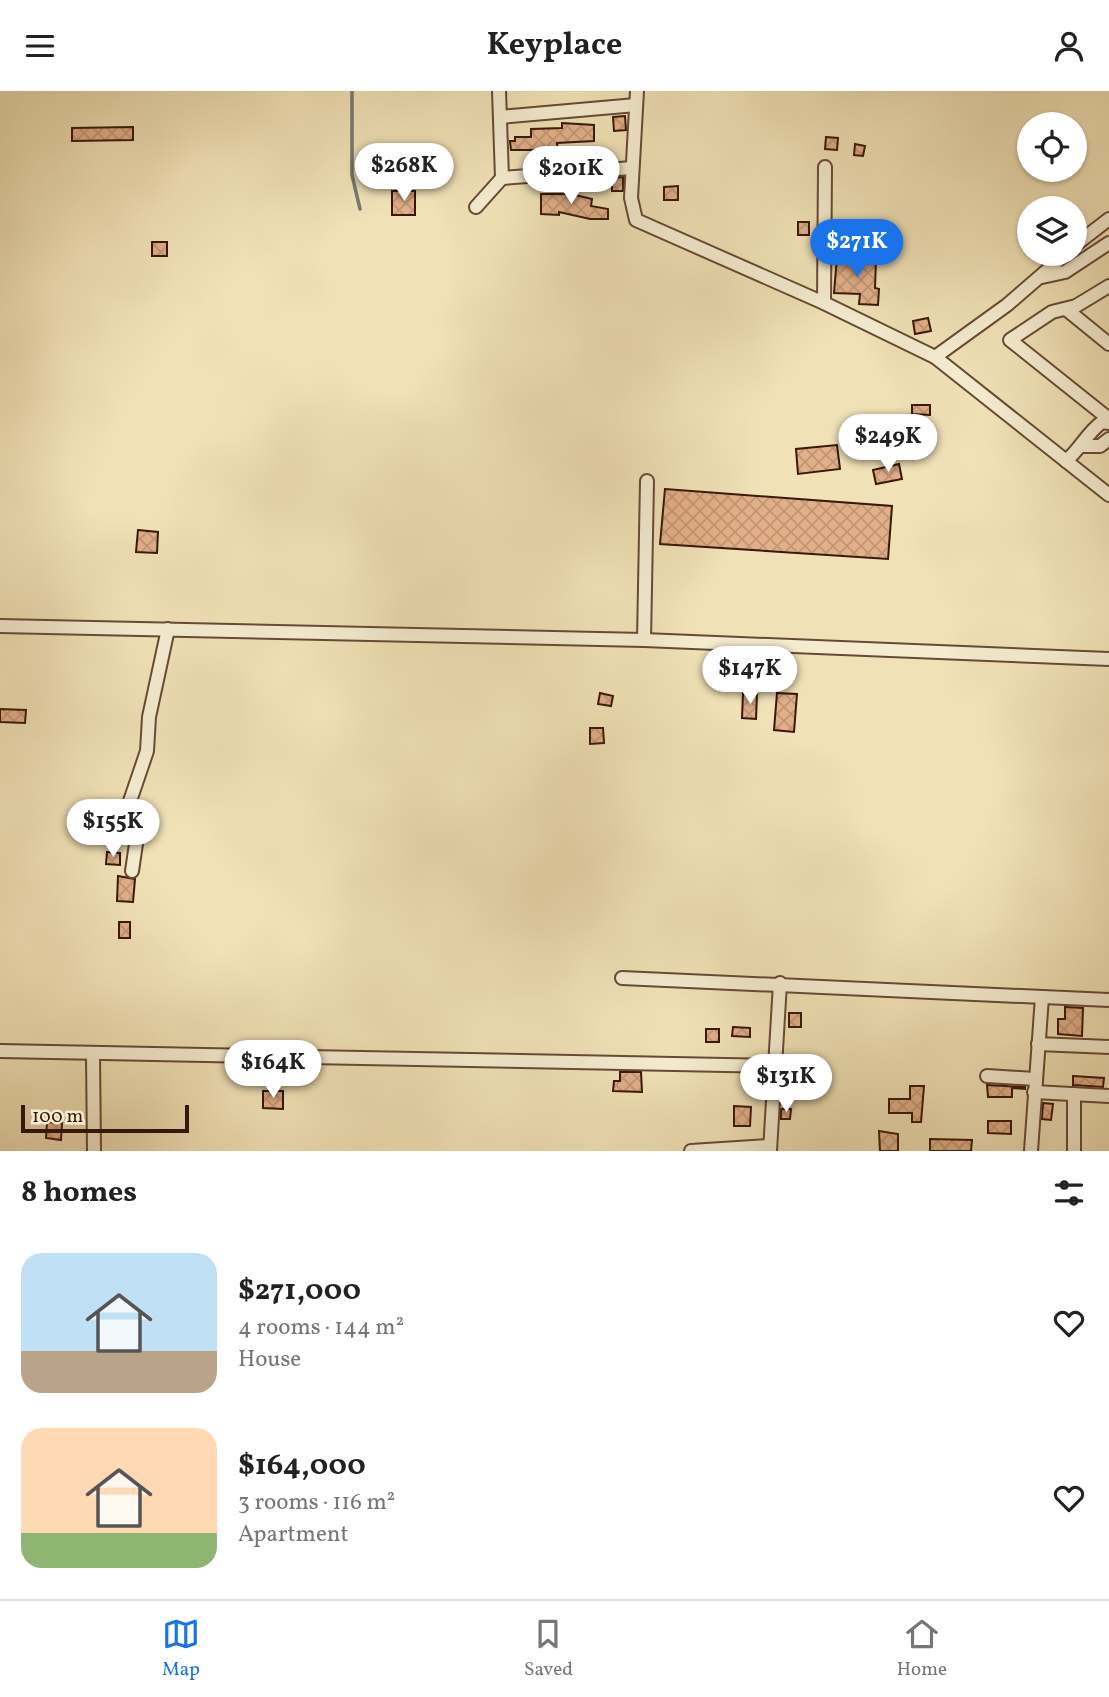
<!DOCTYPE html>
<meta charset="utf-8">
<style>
:root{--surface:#fff;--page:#f2f2f2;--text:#222;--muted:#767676;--line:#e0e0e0;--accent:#1a73e8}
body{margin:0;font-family:Vollkorn,serif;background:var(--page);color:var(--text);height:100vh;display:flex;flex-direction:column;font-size:26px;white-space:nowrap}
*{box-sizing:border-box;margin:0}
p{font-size:23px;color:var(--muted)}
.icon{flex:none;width:38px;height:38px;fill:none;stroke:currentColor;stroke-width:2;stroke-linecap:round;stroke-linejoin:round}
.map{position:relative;height:1060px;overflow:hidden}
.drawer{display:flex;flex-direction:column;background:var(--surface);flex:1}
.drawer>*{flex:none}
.tools{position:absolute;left:1017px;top:21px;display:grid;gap:14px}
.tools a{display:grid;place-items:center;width:70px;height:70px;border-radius:50%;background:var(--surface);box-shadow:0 2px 5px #0004;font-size:35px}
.scale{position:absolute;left:21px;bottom:18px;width:168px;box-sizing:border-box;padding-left:7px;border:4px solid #391709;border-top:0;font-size:19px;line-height:24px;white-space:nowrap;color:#391709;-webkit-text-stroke:5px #f5ecd0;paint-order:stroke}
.price{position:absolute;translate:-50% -60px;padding:0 16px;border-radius:24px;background:#fff;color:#222;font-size:23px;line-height:46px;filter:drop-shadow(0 2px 4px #0008)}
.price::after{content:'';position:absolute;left:50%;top:42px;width:21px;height:16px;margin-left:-10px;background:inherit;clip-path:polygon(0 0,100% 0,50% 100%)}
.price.current{background:var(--accent);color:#fff}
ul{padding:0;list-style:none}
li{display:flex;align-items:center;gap:21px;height:175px;padding:0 21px}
li span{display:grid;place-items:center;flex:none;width:196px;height:140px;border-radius:21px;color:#555}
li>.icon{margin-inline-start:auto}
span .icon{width:84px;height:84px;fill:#fffc;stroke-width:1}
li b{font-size:30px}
h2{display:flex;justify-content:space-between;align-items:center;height:84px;padding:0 21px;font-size:30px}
header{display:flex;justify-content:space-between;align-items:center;height:91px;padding:0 21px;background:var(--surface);font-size:32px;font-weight:700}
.tabs{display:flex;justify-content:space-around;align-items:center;height:98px;border-top:2px solid var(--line);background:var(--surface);font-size:19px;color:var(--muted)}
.tabs a{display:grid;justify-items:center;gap:4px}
.tabs .current{color:var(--accent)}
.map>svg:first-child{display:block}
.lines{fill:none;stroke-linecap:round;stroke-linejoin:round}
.stream{stroke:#747a70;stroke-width:3.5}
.building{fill:url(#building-cross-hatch);stroke:#391709;stroke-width:2}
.minor-casing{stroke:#674a34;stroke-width:16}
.minor{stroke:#f5ecd0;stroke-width:12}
</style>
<header><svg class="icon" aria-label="menu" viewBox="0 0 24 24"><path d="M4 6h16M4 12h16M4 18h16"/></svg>Keyplace<svg class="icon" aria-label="person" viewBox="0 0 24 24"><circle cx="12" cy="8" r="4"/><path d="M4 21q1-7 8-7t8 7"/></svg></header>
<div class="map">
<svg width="1109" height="1060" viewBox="0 0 1109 1060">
<defs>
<pattern id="building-cross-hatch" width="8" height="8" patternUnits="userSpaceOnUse" patternTransform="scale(1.75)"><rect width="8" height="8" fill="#e1af88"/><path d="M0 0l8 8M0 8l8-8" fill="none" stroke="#c29674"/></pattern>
</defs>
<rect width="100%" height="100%" fill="#f0e1b6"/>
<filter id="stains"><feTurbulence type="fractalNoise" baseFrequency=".00286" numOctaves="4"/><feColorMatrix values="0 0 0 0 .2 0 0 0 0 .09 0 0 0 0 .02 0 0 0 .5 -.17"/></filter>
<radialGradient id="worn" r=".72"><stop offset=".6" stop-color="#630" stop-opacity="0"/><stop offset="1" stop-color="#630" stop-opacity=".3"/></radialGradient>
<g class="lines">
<!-- stream -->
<polyline class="stream" points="352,0 352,84 360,118"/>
</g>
<!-- building -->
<g class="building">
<polygon points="625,25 626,39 614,40 613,26"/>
<polygon points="562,32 594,34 594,50 557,52 558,65 535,65 535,59 511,59 510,50 515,50 515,46 531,46 531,38 562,37"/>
<polygon points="133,36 133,49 72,50 72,37"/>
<polygon points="826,46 838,47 837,59 825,58"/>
<polygon points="855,53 865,55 863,65 854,64"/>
<polygon points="623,86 623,100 612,100 612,87"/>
<polygon points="678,95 678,109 664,109 664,96"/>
<rect x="392" y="100" width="23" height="24"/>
<polygon points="541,103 571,103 592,108 591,115 608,118 608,128 590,128 559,121 559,124 541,123"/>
<rect x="798" y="131" width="11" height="13"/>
<rect x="152" y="151" width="15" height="14"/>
<polygon points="837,166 876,169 875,197 879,198 878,214 859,213 860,203 834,202"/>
<polygon points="928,227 931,240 915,243 913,230"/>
<polygon points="912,314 930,314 930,324 912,323"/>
<polygon points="837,354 840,378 798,383 796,358"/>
<polygon points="899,373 902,388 876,393 873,379"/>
<polygon points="665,398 892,415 888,468 660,453"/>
<polygon points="138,439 158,441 157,462 136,461"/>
<polygon points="600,602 613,605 611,615 598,613"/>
<polygon points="743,602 757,603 756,628 742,627"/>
<polygon points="777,602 797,603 794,641 774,639"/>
<polygon points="0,618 26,619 25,632 0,631"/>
<polygon points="590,637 603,637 604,652 590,653"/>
<polygon points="107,761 120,762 120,774 106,773"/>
<polygon points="118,785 135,788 133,811 117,810"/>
<rect x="119" y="831" width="11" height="16"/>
<polygon points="1065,916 1083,917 1082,945 1058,943 1058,928 1065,928"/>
<rect x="789" y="922" width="12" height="14"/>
<polygon points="733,936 750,937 750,946 732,945"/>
<rect x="706" y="938" width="13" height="13"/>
<polygon points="620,981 641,981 642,1001 613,1000 614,990 620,990"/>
<polygon points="1073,985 1104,987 1103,996 1073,994"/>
<polygon points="987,994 1025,996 1025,998 1012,997 1012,1006 988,1006"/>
<polygon points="910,995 924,995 921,1031 912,1031 912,1022 889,1022 889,1008 910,1008"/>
<polygon points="263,1000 283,1000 283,1018 263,1017"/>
<polygon points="1043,1012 1053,1013 1051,1029 1042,1028"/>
<polygon points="734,1015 751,1016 750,1035 734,1035"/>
<polygon points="781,1018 791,1018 790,1028 781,1028"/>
<polygon points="988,1030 1011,1030 1011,1043 988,1042"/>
<polygon points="47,1031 62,1032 61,1049 46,1047"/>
<polygon points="879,1040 898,1043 898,1060 880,1060"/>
<polygon points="930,1048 972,1049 971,1060 930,1060"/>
</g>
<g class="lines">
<!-- minor casing -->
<g class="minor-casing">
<g id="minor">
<polyline points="637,0 631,107 636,129 824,212 935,266 1109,404"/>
<polyline points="500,26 636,14"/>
<polyline points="502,87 632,77"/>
<polyline points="476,116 502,87 499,0"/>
<polyline points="1074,155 1109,128"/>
<polyline points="1042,186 1065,181 1109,152"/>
<polyline points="1109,195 1076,215 1052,221 1010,249 1109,328"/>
<polyline points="824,212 825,76"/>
<polyline points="1066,218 1109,253"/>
<polyline points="935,266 1007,214 1066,163"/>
<polyline points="1084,355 1100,355 1109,348"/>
<path d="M1066,370C1081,357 1087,342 1102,331L1109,332"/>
<polyline points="0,535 644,549 1109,568"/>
<polyline points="644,549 647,390"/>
<polyline points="132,780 137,746 128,722 129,713 147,660 149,626 168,538"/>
<polyline points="622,887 1109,909"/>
<polyline points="1038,953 1109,956"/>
<polyline points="0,960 775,975"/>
<polyline points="93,964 94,1060"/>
<polyline points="987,985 1035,988"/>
<polyline points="1034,1001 1109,1005"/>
<polyline points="691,1060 770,1055"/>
<polyline points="770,1060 780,892"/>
<polyline points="1031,1060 1042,906"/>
<polyline points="1074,1060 1074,1003"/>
</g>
</g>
<!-- minor -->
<use href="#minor" class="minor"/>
</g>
<rect width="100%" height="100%" filter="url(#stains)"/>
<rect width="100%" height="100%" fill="url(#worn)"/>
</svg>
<div class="tools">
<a><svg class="icon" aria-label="locate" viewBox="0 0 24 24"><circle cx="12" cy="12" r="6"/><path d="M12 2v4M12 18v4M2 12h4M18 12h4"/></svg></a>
<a><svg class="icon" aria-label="layers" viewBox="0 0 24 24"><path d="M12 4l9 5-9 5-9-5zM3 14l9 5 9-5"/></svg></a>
</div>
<div class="scale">100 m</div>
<b class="price" style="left:404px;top:112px">$268K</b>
<b class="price" style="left:571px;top:115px">$201K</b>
<b class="price current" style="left:857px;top:188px">$271K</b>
<b class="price" style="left:888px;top:383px">$249K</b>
<b class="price" style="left:750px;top:615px">$147K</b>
<b class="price" style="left:113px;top:768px">$155K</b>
<b class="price" style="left:273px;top:1009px">$164K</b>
<b class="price" style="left:786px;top:1023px">$131K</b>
</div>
<section class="drawer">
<h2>8 homes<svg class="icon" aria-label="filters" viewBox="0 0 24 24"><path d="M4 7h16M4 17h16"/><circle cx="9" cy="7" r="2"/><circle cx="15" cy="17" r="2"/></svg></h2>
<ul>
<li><span style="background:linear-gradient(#bfe0f5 70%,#b9a48a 0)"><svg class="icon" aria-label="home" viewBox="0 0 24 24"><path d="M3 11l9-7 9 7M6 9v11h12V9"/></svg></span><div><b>$271,000</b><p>4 rooms · 144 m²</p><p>House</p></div><svg class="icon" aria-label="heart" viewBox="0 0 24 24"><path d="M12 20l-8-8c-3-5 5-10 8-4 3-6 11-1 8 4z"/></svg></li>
<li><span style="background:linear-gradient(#ffd9b3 75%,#8fb573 0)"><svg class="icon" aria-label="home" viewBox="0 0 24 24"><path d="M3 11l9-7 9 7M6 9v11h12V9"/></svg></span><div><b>$164,000</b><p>3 rooms · 116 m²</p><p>Apartment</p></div><svg class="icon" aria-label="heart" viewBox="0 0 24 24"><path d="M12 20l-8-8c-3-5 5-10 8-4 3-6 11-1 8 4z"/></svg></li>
</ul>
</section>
<nav class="tabs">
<a class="current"><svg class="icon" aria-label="map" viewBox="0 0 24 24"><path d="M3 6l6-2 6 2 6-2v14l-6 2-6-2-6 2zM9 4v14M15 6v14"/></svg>Map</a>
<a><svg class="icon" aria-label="saved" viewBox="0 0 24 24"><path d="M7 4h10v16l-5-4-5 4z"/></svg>Saved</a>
<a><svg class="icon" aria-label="home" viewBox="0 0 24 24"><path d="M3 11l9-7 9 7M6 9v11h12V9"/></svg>Home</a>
</nav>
